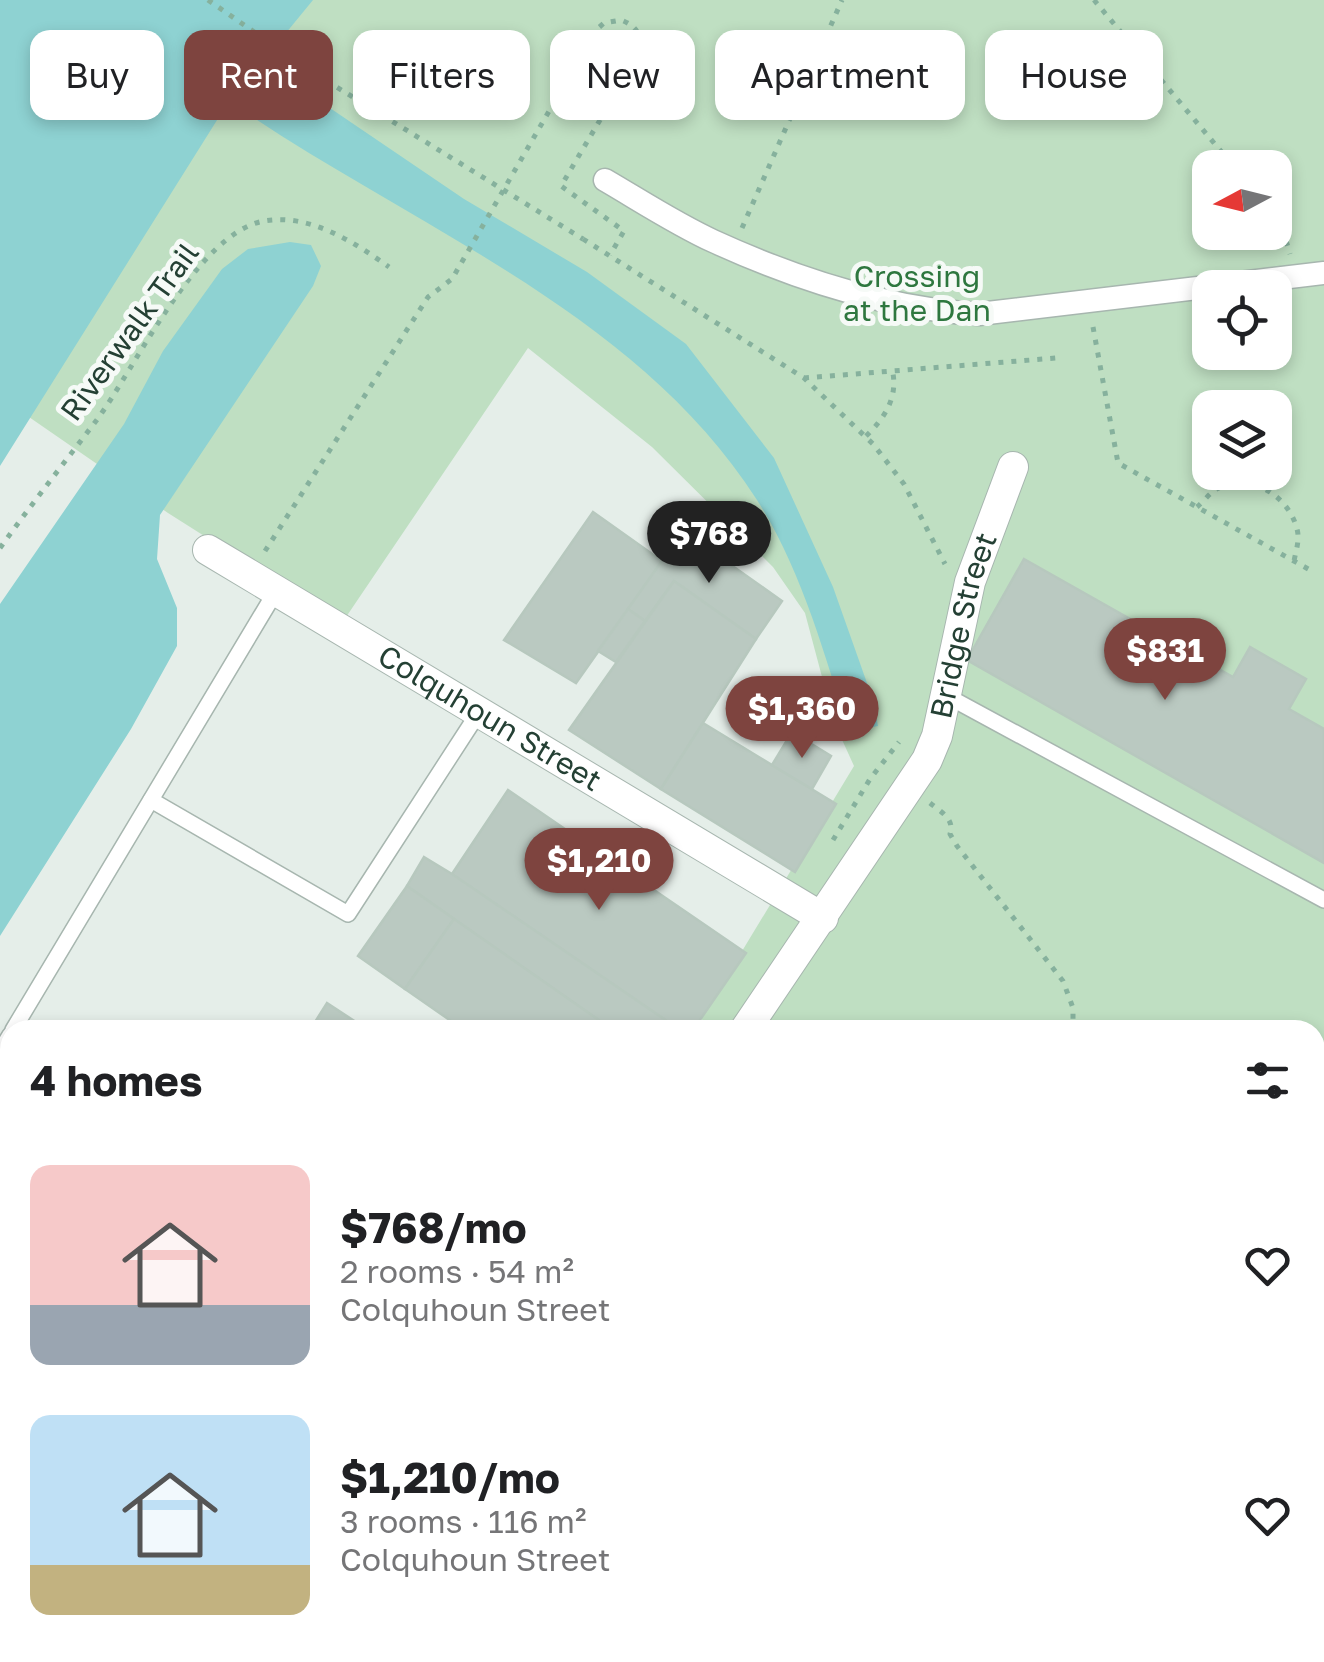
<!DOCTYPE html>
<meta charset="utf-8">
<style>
:root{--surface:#fff;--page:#f2f2f2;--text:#202124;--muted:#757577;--accent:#7e443f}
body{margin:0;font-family:"Golos Text",sans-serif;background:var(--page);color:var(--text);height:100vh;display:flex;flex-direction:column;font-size:38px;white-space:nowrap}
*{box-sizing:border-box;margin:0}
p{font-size:32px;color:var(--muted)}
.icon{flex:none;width:55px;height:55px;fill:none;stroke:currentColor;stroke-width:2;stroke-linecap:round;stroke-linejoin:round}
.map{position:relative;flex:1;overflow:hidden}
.drawer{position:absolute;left:0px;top:1020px;width:1325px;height:642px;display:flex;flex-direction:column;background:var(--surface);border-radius:30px 30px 0 0;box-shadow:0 5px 15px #0003}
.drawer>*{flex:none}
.top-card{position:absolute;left:30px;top:30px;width:1265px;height:90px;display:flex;gap:20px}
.needle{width:65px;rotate:263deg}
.tools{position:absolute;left:1192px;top:150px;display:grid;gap:20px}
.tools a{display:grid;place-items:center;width:100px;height:100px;border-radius:20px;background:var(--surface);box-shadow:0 5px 15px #0003;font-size:50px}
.price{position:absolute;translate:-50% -85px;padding:0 22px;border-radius:35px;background:var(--accent);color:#fff;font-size:32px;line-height:65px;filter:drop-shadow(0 2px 5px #0008)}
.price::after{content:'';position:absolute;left:50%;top:60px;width:30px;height:22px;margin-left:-15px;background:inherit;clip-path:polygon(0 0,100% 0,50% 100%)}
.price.selected{background:#222;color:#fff}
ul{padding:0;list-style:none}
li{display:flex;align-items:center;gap:30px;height:250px;padding:0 30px}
li span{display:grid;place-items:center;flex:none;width:280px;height:200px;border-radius:20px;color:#555}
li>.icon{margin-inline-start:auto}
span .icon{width:120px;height:120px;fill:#fffc;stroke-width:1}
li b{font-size:42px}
h2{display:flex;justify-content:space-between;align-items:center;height:120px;padding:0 30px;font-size:42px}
.pill{padding:0 35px;border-radius:20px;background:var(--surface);box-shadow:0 5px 15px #0003;font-size:35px;line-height:90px}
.pill.selected{background:var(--accent);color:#fff}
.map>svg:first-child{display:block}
.green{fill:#bfdfc2;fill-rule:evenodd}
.water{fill:#8ed2d2}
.building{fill:#bac9c1;stroke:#b7c8be;stroke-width:2.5}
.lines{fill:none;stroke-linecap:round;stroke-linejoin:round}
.service-casing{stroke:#a7b6af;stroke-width:18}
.pedestrian-casing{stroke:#a7b6af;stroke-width:25}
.minor-casing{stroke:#a7b6af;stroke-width:32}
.secondary-casing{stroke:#a3baaf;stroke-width:32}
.path{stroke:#86b19d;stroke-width:5;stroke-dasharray:5 8;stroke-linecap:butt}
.service{stroke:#fff;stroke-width:15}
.pedestrian{stroke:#fff;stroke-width:22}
.minor{stroke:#fff;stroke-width:30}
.secondary{stroke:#fff;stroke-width:30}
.path-bridge{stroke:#86b19d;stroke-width:5;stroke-dasharray:5 8;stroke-linecap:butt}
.labels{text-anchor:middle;stroke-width:10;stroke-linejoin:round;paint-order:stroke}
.park-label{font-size:30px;fill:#2e773f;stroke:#f6faf7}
.street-label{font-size:30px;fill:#244034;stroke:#f6faf7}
</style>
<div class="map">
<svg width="1324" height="1662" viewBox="0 0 1324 1662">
<rect width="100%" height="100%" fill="#e5eee9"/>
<!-- green -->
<path class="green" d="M278,0H1324V1106L1315,1119V1030H719L701,1019L854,766L834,722L805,613L773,567L652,447L528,348L342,623L168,513L0,397V374ZM1210,168H1275V232H1210ZM1210,288H1275V352H1210ZM1210,408H1275V472H1210Z"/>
<!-- water -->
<g class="water">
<path d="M0,0H313L272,50L296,85L464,199L587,272L686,344L774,458L833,587L873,700L878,726L849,732C824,653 802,571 757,500C635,309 408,226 229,101L0,466Z"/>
<polygon points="290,242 311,245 321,266 313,286 160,515 157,559 177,608 177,646 131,729 0,936 0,604 124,424 163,351 222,269 248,249"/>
</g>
<!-- building -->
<g class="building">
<polygon points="593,512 662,561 576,683 504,640"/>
<polygon points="683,531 782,601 756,639 674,581 645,621 628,609"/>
<polygon points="1024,559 1233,677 1250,647 1306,679 1289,709 1324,729 1324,863 967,660"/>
<polygon points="674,581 756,639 661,789 569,730"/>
<polygon points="628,609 645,621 616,662 598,651"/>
<polygon points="703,723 836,804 795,872 661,789"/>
<polygon points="792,732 831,756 812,789 772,765"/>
<polygon points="508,790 746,953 693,1030 680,1030 452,874"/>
<polygon points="424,857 452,874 677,1028 613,1030 407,886"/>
<polygon points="407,886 454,919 405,989 358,956"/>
<polygon points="454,919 613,1030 464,1030 405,989"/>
<polygon points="327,1003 368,1030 310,1030"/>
<polygon points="1315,1249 1324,1256 1324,1343 1315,1336"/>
<polygon points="1315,1365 1324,1372 1324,1423 1321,1427 1315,1421"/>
<polygon points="1315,1430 1324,1436 1324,1458 1315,1472"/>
<polygon points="1315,1491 1324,1497 1324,1570 1315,1564"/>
<polygon points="10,1589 10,1647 0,1641 0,1605"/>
<polygon points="0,1641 10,1647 10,1652 19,1652 34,1662 0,1662"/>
<polygon points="19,1652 105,1652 98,1662 34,1662"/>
<polygon points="105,1652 259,1652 252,1662 98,1662"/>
<polygon points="432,1652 628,1652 622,1662 447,1662"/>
<polygon points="672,1652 750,1652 752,1654 747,1662 666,1662"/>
<polygon points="750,1652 939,1652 933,1662 764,1662"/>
</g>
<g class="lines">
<!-- service casing -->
<g class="service-casing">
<g id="service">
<polyline points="947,696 1324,900"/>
<polyline points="151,800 348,914 479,712"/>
<polyline points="13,1030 276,591"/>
<polyline points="0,1052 10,1035"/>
<polyline points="0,1447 10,1454"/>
<polyline points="0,1513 10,1496"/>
<polyline points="1100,1652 1115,1662"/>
</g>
</g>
<!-- pedestrian casing -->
<g class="pedestrian-casing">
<path id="pedestrian" d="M605,180C641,201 676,224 713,241C796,279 888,309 979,314L1324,273"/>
</g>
<!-- minor casing -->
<g class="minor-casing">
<g id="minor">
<path id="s1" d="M208,550L823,918"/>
<path id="s2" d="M745,1030L927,760L937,736L970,582L1013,467"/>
<polyline points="1315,1222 1324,1227"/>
<polyline points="343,1652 359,1662"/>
<polyline points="295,1662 301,1652"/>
</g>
</g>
<!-- secondary casing -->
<g class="secondary-casing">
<g id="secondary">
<polyline points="1315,1160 1324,1146"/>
<polyline points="973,1662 979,1652"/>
</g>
</g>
<!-- path -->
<g class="path">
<polyline points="1094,0 1235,168"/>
<polyline points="1275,218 1282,227 1290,254"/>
<polyline points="742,228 842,0"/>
<polyline points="583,239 804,378 873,444 904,484 945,564"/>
<polyline points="1093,327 1118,463 1310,570"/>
<polyline points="804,378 1056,358"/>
<path d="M866,436C885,418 899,396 892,369"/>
<polyline points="1247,484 1249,472"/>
<path d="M1197,507C1203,502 1209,494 1215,490C1248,471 1288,494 1297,529C1300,540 1296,550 1294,561"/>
<path d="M0,548C31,505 64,463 96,421C135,369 197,233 264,221C309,213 354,242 389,267"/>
<path d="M265,551L428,297L452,279L596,30L604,23L621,20C637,26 644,37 639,54L561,186L624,231L610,255"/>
<path d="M930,803C941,812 955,819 950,834L957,846L1063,981L1073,1008V1030"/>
<polyline points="833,840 870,779 899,742"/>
</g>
<!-- service -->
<use href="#service" class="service"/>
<!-- pedestrian -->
<use href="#pedestrian" class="pedestrian"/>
<!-- minor -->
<use href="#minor" class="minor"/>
<!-- secondary -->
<use href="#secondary" class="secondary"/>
<!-- path-bridge -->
<polyline class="path-bridge" points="208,0 309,70 583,239"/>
</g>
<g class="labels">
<!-- park labels -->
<g class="park-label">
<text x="917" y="287">Crossing<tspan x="917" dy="34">at the Dan</tspan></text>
</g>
<!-- street labels -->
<g class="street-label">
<text transform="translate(130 332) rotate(-54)" y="10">Riverwalk Trail</text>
<text dy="10" stroke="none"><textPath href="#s2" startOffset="465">Bridge Street</textPath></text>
<text dy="10" stroke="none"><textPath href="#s1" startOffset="328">Colquhoun Street</textPath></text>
</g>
</g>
</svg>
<div class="tools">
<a><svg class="needle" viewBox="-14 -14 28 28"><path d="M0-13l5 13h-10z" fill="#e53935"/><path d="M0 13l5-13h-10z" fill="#757577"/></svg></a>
<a><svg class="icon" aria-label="locate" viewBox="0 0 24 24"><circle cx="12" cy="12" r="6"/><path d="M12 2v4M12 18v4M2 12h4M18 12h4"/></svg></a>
<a><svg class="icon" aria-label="layers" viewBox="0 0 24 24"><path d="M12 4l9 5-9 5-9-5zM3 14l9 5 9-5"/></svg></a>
</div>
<b class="price selected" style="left:709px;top:586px">$768</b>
<b class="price" style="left:1165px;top:703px">$831</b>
<b class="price" style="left:802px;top:761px">$1,360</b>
<b class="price" style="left:599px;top:913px">$1,210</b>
<div class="top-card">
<a class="pill">Buy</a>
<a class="pill selected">Rent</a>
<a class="pill">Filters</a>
<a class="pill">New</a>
<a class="pill">Apartment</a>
<a class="pill">House</a>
</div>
<section class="drawer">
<h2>4 homes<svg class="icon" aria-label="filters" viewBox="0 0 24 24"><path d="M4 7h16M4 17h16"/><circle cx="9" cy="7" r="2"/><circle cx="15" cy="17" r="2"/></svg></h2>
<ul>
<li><span style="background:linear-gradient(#f6c9c9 70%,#9aa5b1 0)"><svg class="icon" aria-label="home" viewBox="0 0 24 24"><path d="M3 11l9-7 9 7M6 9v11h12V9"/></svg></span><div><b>$768/mo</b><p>2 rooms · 54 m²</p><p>Colquhoun Street</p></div><svg class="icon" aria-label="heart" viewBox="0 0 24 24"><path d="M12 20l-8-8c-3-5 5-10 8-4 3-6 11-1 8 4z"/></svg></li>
<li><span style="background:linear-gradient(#bfe0f5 75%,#c2b280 0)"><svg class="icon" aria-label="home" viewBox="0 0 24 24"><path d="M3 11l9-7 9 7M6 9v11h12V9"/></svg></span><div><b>$1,210/mo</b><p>3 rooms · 116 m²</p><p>Colquhoun Street</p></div><svg class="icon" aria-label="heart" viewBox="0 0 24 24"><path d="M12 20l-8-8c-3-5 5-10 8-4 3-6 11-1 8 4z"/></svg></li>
</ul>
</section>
</div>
